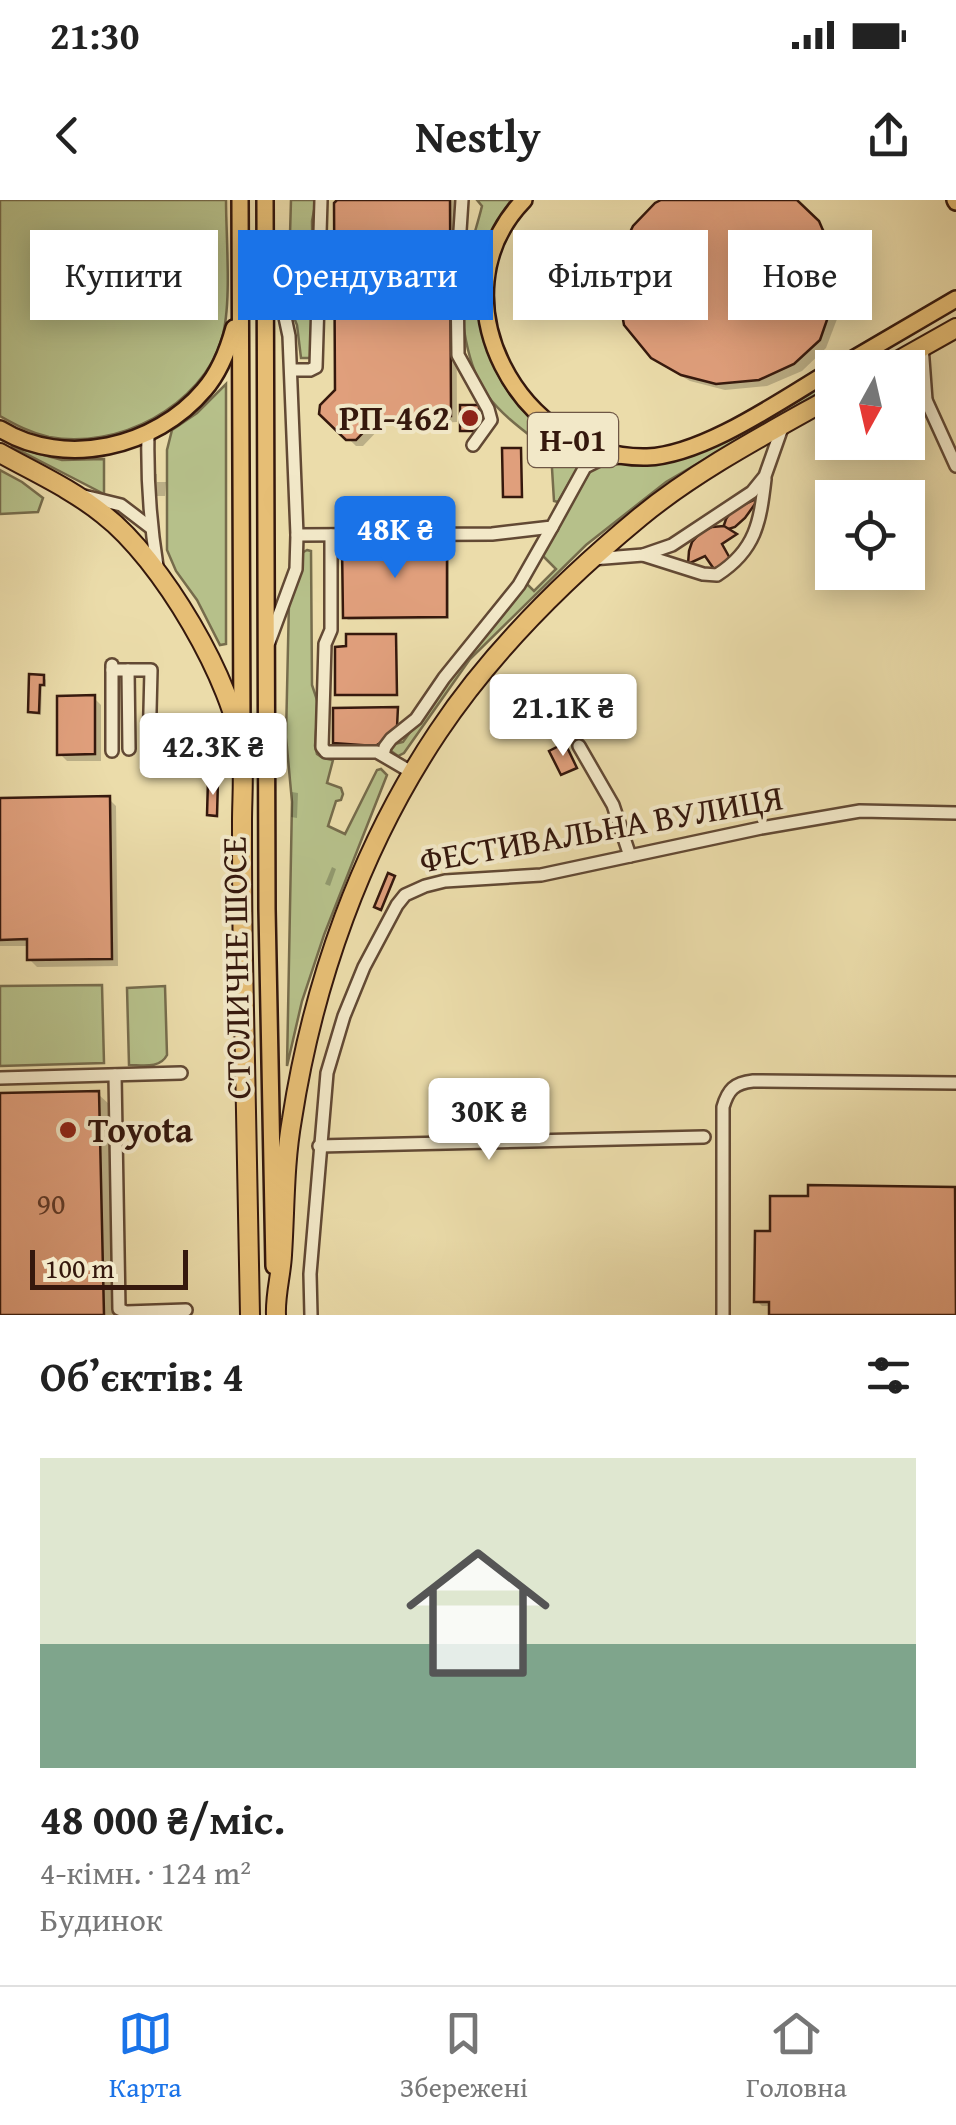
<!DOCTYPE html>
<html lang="uk">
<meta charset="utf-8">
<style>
:root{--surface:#fff;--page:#f2f2f2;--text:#222;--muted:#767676;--line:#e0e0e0;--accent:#1a73e8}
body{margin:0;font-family:"Gentium Book Plus",serif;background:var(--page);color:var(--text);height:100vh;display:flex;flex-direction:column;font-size:38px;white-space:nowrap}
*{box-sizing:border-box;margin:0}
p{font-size:32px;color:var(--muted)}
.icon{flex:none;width:55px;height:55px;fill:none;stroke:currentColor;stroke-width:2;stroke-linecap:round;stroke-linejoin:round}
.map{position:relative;height:1115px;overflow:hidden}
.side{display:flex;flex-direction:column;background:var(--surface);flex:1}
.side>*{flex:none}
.guide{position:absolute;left:30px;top:30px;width:898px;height:90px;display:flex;gap:20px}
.needle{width:65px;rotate:188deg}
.buttons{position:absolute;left:815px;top:150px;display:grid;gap:20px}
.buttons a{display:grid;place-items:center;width:110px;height:110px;border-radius:0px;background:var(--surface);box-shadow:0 5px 25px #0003;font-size:50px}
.scale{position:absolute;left:30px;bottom:25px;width:158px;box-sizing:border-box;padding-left:10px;border:5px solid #35180d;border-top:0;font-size:28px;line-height:35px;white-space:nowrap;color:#35180d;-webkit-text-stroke:8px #f2e8c8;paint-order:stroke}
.price{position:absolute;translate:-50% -85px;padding:0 22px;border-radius:10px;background:#fff;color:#222;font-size:32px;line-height:65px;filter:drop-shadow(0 2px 5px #0008)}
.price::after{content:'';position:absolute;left:50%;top:60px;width:30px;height:22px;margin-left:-15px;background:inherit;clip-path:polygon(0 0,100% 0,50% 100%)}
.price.active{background:var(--accent);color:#fff}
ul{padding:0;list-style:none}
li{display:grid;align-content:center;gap:20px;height:530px;padding:0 40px}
li span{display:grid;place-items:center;height:310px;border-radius:0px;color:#555}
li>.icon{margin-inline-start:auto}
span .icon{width:180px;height:180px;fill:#fffc;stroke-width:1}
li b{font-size:42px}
h2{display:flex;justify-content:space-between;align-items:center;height:120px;padding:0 40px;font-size:42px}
.pill{padding:0 35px;border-radius:0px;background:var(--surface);box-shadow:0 5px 25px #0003;font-size:35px;line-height:90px}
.pill.active{background:var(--accent);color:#fff}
.status{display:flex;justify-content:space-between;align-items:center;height:70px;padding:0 50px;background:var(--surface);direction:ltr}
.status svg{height:28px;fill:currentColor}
header{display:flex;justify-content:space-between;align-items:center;height:130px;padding:0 40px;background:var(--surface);font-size:45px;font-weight:700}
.tab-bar{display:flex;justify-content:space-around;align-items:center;height:140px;border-top:2px solid var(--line);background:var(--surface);font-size:28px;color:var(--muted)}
.tab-bar a{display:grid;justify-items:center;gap:5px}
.tab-bar .active{color:var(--accent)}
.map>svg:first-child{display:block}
.green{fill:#b6c08a;stroke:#766c4c;stroke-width:2.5}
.shadow{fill:#0003}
.building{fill:#e09f7c;stroke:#35180d;stroke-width:2.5}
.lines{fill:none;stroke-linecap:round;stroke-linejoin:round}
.minor-casing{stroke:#624934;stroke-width:16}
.major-casing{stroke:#35180d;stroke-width:20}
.highway-casing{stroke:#35180d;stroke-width:22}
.minor{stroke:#f2e8c8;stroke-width:11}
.major{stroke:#e6be75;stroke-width:15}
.highway{stroke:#e6be75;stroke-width:18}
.poi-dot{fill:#8f2418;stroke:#f2e8c8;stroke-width:4}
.labels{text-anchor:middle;stroke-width:8;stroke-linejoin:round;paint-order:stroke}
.number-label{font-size:30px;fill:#603a29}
.shield{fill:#f2e8c8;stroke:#6e5645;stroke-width:2.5}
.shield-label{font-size:32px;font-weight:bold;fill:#35180d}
.poi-label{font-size:35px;font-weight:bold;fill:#35180d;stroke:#f2e8c8;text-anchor:end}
.street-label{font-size:35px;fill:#35180d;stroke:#f2e8c8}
</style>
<div class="status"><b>21:30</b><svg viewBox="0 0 49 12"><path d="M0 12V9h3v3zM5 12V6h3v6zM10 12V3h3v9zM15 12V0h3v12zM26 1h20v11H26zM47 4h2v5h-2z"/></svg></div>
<header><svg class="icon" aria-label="back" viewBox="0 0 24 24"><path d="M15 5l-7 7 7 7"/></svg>Nestly<svg class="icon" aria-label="share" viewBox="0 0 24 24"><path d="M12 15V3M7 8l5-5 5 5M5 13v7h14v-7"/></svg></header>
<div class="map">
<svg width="956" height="1115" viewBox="0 0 956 1115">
<rect width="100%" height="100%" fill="#ebdcaa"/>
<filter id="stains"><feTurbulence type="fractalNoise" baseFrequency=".002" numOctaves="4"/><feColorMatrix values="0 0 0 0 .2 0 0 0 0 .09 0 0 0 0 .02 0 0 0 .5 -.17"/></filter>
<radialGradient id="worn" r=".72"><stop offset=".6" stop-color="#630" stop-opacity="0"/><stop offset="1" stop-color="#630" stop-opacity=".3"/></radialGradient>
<!-- green -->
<g class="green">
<path d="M0,0H226C226,38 232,104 222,138C202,207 117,250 49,237C31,233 16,225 0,216Z"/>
<polygon points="291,0 316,0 312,21 314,153 310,158 301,158 297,125 288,103"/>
<path d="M477,0H511C466,64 469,150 522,209C540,228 564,240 586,254L558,302L554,301L551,252C530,235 504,218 487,195C468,168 458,115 463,82C466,57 476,31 482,6Z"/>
<polygon points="832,178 832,185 666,282 586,345 470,459 404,553 398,556 391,551 391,545 403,542 463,458 527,384 534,391 556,369 541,354 591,270 601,265 659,261"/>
<polygon points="226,184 226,444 220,445 197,400 176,371 167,350 167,250 172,230 197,213"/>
<polygon points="11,246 62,260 104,259 104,294"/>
<polygon points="0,270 22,282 43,298 38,312 0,314"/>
<polygon points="307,350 311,351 312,485 318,503 315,546 317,554 323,558 333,560 327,583 341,588 343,594 341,600 336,601 328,626 345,634 377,570 381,569 387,575 324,735 302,801 287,866 292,602 286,537 289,401 298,381 300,354"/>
<polygon points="102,785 104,863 0,866 0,786"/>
<path d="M165,786L167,855C160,869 142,865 129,865L127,788Z"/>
</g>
<!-- shadow -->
<g class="shadow">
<polygon points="340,0 456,0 457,222 382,226 363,246 356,246 322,213 337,191"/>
<polygon points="667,0 793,0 826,31 840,65 842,106 826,148 802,171 767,186 725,190 690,181 662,165 653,156"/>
<polygon points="146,274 157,274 157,282 166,282 165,296 157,296 157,302 146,301"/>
<polygon points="446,347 449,350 449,419 348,420 345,417"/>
<polygon points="31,477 43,477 46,480 46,487 42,486 41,515 33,514 30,511"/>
<polygon points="94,498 101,505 101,561 67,561 60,554"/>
<polygon points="292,592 298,593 297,618 291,617"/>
<polygon points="109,599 116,606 118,766 37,767 29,759 29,746 0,746 0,617"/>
<polygon points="332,667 336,669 330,686 325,684"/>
<polygon points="98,894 110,905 114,1115 0,1115 0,896"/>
<polygon points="954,989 956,1115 772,1115 772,1106 762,1106 757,1101 772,1034"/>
</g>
<!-- building -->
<g class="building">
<polygon points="337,0 450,0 451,216 375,220 356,240 346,240 319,214 320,205 335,190 334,3"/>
<polygon points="661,0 797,0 819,21 834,56 835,97 820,140 794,164 759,180 716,184 681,175 651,158 624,125 618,92 618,57 633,26 655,3"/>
<rect x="460" y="205" width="19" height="26"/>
<polygon points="502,248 521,248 522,297 503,297"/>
<polygon points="760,297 745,318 735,327 722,331 726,319 732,310"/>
<polygon points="724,326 737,334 722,344 732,362 716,372 705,356 688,364 689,351 692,342 700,333 712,327"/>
<polygon points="447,344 447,417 343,418 342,345"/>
<polygon points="346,434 396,434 397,495 335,495 335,447 346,446"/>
<polygon points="29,474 44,475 44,485 40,485 39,513 28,512"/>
<polygon points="95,495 95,554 57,555 57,496"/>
<polygon points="398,507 397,527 382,542 375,546 333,543 333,508"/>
<polygon points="565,543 577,568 561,575 549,551"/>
<polygon points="208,580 218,580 217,616 207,615"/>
<polygon points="110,596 112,759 27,760 27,739 0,740 0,598"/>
<polygon points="388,673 395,676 381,710 374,707"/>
<polygon points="99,891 104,1115 0,1115 0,893"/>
<polygon points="808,985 955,987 956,1115 769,1115 769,1102 754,1102 755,1031 770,1031 770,996 808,996"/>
</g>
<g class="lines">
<!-- minor casing -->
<g class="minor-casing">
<g id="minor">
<polyline points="462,0 457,77 458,155 488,209 491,220 473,245"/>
<polyline points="922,146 926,200 956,266"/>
<polyline points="291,170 310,170 316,167 321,0"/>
<polyline points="908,192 926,200"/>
<path d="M148,233C147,278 150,322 157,366"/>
<polyline points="84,296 121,305 151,328"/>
<polyline points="297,335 492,334 552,327 585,267 599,260 620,257"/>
<polyline points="331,335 331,430 325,444 322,547 326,552 377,552 413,573"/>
<path d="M643,355L703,374L717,375C756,350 760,322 765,279"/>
<polyline points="592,359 643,355 672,345 752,292 765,276 783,225"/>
<polyline points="269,442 296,369 297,335 289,136 270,47"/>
<polyline points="112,465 112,551"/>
<polyline points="112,470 151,470 149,551"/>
<polyline points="128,470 129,549"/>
<polyline points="579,546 613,605 630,656"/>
<polyline points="383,555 385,547 391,539 416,519 444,478 519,385 552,327"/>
<polyline points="115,875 119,1109 126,1112 186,1110"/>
<polyline points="0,878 181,873"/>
<polyline points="319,946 704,937"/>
<polyline points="311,1115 310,1074 327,873 344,816 364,767 397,705 405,695 425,686 445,681 541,675 761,628 860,611 956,613"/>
<path d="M723,1115V907C728,890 734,883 753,881L956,883"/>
</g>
</g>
<!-- major casing -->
<g class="major-casing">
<g id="major">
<polyline points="240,0 242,536"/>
<polyline points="265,0 267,709 274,1066"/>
<path d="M524,0C431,96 519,260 647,257C704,255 783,199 832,170"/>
<polyline points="955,0 956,2"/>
<polyline points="838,168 956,99"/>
<path d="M0,229C65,269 156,247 204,190C220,172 228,150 234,128"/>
</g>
</g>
<!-- highway casing -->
<g class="highway-casing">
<g id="highway">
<polyline points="885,168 956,128"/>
<path d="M0,253C36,273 72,289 104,315C160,358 235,483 242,554C244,576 242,600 242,622C242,668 242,713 243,759C246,877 248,996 250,1115"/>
<path d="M276,1115C275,1095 281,1075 282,1055C285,1009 284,964 292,919C313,783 361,647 438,532C492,451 565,379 640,317C697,270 768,233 832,197"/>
</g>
</g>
<!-- minor -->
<use href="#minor" class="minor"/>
<!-- major -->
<use href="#major" class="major"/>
<!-- highway -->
<use href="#highway" class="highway"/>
</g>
<!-- markers -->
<g class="poi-dot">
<circle cx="470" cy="218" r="10"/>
<circle cx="68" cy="930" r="10"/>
</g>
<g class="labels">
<!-- number labels -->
<g class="number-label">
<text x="51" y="1014">90</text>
</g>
<!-- shield labels -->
<rect class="shield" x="528" y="213" width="90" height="54" rx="8"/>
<g class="shield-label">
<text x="573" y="251">Н-01</text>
</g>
<!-- poi labels -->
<g class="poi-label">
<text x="450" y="230">РП-462</text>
<text x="88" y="942" text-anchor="start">Toyota</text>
</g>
<!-- street labels -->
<g class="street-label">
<text transform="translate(601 629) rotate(-10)" y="12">ФЕСТИВАЛЬНА ВУЛИЦЯ</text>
<text transform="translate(236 768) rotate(-91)" y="12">СТОЛИЧНЕ ШОСЕ</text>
</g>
</g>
<rect width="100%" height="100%" filter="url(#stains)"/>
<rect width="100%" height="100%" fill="url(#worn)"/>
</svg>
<div class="buttons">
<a><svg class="needle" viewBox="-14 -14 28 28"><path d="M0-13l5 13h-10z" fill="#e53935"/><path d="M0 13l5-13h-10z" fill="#767676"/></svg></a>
<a><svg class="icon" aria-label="locate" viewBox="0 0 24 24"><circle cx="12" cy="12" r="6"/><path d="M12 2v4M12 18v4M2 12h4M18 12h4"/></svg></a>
</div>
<div class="scale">100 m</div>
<b class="price active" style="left:395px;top:381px">48K ₴</b>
<b class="price" style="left:563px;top:559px">21.1K ₴</b>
<b class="price" style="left:213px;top:598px">42.3K ₴</b>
<b class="price" style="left:489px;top:963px">30K ₴</b>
<div class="guide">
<a class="pill">Купити</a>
<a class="pill active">Орендувати</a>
<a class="pill">Фільтри</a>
<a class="pill">Нове</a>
</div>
</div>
<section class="side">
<h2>Об’єктів: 4<svg class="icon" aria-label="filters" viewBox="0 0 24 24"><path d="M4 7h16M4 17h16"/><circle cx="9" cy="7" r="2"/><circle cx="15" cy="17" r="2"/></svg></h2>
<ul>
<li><span style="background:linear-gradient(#dfe7d0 60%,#7fa58c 0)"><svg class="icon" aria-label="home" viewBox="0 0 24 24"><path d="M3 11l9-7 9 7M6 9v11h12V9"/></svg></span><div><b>48 000 ₴/міс.</b><p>4-кімн. · 124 m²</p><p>Будинок</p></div></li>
</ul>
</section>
<nav class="tab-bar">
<a class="active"><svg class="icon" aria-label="map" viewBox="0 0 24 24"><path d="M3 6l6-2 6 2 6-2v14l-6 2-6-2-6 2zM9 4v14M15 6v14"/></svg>Карта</a>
<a><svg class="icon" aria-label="saved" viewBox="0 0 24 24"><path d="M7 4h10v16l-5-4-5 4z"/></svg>Збережені</a>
<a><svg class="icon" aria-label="home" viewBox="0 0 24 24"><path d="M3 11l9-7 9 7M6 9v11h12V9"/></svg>Головна</a>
</nav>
